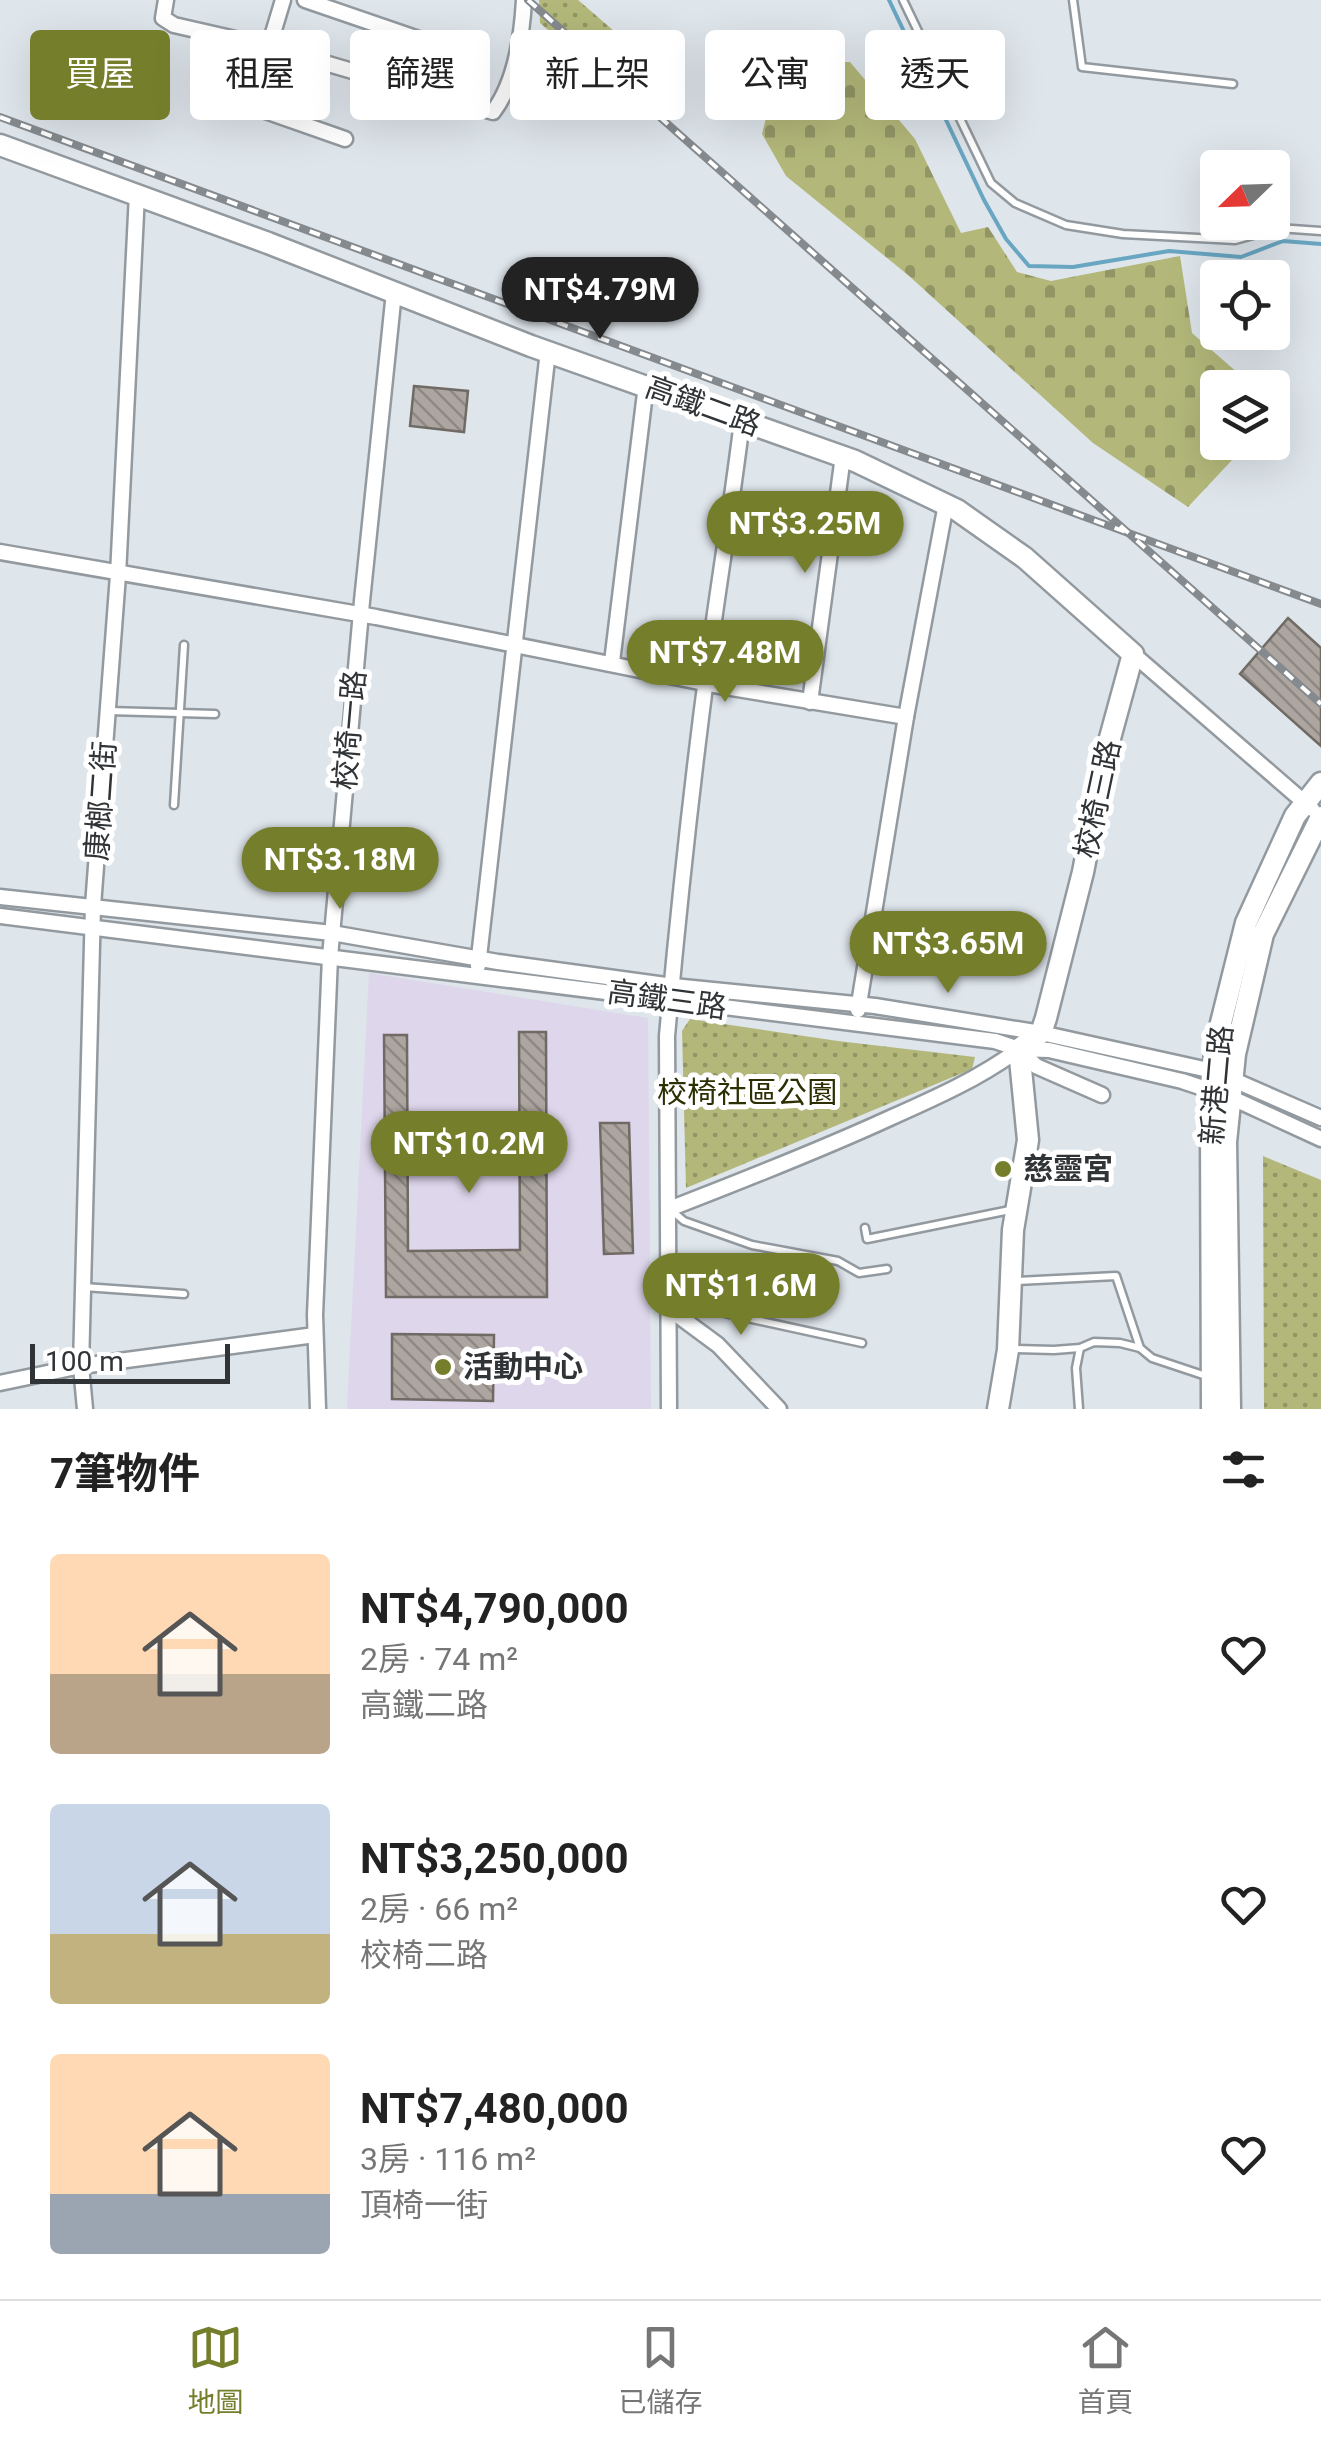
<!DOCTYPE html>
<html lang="zh-TW">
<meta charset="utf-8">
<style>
:root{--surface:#fff;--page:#f2f2f2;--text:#222;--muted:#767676;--line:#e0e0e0;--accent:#757f2b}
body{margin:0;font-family:Roboto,"Noto Sans TC",sans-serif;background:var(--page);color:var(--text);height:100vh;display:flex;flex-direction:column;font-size:38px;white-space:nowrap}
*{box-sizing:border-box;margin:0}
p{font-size:32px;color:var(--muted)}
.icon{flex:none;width:55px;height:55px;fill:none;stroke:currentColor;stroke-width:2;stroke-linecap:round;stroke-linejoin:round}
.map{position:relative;height:1409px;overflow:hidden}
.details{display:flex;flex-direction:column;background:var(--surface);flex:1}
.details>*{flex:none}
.top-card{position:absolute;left:30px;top:30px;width:1262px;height:90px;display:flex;gap:20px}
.needle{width:65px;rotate:247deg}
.fabs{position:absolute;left:1200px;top:150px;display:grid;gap:20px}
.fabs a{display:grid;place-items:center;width:90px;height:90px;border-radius:10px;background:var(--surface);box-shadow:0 10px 40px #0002;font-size:50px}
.scale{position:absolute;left:30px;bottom:25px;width:200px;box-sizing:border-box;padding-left:10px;border:5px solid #313436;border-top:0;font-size:28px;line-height:35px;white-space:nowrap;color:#313436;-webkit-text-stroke:8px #fff;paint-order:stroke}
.price{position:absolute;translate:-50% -85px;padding:0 22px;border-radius:35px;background:var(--accent);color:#fff;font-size:32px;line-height:65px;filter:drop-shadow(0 2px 5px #0008)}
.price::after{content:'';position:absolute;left:50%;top:60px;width:30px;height:22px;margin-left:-15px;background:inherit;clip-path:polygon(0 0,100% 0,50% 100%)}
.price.active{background:#222;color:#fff}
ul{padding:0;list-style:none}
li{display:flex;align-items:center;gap:30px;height:250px;padding:0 50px}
li span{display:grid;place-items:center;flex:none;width:280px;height:200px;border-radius:10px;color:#555}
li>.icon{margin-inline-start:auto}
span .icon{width:120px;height:120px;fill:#fffc;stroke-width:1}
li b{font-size:42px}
h2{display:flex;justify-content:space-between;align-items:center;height:120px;padding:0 50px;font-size:42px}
.pill{padding:0 35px;border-radius:10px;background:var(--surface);box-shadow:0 10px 40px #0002;font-size:35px;line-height:90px}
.pill.active{background:var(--accent);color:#fff}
.dock{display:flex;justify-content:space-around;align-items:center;height:140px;border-top:2px solid var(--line);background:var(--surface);font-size:28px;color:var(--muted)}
.dock a{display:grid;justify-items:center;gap:5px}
.dock .active{color:var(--accent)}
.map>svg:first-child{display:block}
.education{fill:#ded6eb}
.green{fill:url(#green-dots)}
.cemetery{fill:url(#cemetery-stones)}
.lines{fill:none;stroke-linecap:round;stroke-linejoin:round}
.stream{stroke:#69a6c2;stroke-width:4}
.building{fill:url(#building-back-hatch);stroke:#706a65;stroke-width:2.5}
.lane-casing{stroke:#939a9f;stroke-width:11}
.street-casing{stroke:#939a9f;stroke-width:19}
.secondary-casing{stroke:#939a9f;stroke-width:25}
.lane{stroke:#fff;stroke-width:6}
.street{stroke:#fff;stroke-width:14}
.secondary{stroke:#fff;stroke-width:20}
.rail-casing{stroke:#858a8e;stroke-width:8}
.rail{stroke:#fff;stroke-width:4;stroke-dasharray:11;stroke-linecap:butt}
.poi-dot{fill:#757f2b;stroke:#fff;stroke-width:4}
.labels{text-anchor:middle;stroke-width:10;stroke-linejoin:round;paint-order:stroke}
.street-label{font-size:30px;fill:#313436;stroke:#fff}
.park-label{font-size:30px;fill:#2d2f03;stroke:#fff}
.poi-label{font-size:30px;font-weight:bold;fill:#313436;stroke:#fff;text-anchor:start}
</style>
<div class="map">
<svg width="1321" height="1409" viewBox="0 0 1321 1409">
<defs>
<pattern id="green-dots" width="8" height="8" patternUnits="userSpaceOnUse" patternTransform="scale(2.5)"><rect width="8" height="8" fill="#b3b87a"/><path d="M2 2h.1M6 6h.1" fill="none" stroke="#929665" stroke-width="1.8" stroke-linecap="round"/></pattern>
<pattern id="cemetery-stones" width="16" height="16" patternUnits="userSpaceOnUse" patternTransform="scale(2.5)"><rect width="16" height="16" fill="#b3b87a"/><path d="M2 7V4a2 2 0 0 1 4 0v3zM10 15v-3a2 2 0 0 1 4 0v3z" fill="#929665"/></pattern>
<pattern id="building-back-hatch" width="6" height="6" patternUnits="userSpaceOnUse" patternTransform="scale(2.5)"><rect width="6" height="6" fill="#ada6a0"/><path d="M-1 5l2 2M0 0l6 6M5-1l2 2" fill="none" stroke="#8d8883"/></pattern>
</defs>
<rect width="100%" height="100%" fill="#dee5eb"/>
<!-- education -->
<polygon class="education" points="369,973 648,1018 651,1409 347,1409"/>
<!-- green -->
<g class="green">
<polygon points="539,0 578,0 628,43 598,73 540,23"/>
<polygon points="690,1019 838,1041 975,1057 972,1069 686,1188 682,1031"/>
<polygon points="1263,1156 1321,1180 1321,1409 1264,1409"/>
</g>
<!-- cemetery -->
<polygon class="cemetery" points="815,62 850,62 915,139 961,233 988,227 1017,272 1051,281 1180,256 1192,333 1254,387 1218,388 1218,442 1248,443 1188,507 1093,443 908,275 786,176 762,134 774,86"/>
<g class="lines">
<!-- stream -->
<polyline class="stream" points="889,0 984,200 1006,239 1029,266 1073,267 1169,251 1241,257 1283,241 1321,244"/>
</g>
<!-- building -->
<g class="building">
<polygon points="414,386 468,391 464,432 410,426"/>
<polygon points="1288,618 1321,648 1321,746 1240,674"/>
<polygon points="519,1032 546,1032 547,1297 386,1297 384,1035 407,1035 408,1251 520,1250"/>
<polygon points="600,1123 629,1123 633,1253 604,1254"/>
<polygon points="392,1334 494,1335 493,1401 392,1399"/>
</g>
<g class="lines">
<!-- lane casing -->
<g class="lane-casing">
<g id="lane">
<polyline points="903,0 991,183 1015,203 1066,225 1123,234 1235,240 1278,228 1321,231"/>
<polyline points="1073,0 1082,67 1233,84"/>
<polyline points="522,37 563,47 559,83"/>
<polyline points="109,711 215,714"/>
<polyline points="174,805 184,645"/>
<polyline points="671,1210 684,1221 752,1245 838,1261 859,1273 887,1269"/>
<polyline points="865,1228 867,1239 1010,1210"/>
<polyline points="1017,1281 1116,1276 1140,1348"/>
<polyline points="84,1287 184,1294"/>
<polyline points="670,1308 683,1304 862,1343"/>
<polyline points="1012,1349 1054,1350 1080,1348 1094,1342 1120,1343 1140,1348 1152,1358 1206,1376"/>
<polyline points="1079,1409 1076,1368 1080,1348"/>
</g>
</g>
<!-- street casing -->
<g class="street-casing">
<g id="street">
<path d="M166,0L163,18L174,25L270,47L493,112C515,83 522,36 524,0"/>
<polyline points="283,0 251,106 345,139"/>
<polyline points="305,0 445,48 447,63 435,94"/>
<polyline points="0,552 376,617 719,686 906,717"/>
<polyline points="1133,654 1312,809"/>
<polyline points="612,662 646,385"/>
<polyline points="810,702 843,456"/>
<polyline points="0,897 332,933 498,962 673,986 875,1006 1041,1033 1213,1071 1321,1118"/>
<polyline points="0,916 995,1041 1019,1049 1049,1050 1182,1081 1230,1097 1321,1139"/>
<polyline points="478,966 548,351"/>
<polyline points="858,1010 906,717 946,504"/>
<path d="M669,1209C744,1180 818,1151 890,1118C935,1098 980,1078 1019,1049L1036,1066L1102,1095"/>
<polyline points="668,1308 718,1345 779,1409"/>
<polyline points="0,1383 81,1366 315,1335"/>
<polyline points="85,1409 81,1366 93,906 118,575 137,194"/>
<polyline points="318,1409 315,1315 330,957 362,601 394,292"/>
<path d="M669,1409L667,1036C678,914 691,792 707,671C718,587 732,504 742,421"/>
</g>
</g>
<!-- secondary casing -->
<g class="secondary-casing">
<g id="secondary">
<polyline points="0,145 268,243 531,346 855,461 957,510 1025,558 1133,654 1107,749 1083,872 1046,1018 1041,1033 1019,1049 1028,1140 1013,1230 1008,1350 998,1409"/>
<polyline points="1212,1409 1211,1125 1215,1047 1246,923 1295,816 1321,783"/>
<polyline points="1230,1409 1226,1142 1235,1054 1263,934 1321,817"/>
</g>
</g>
<!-- lane -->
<use href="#lane" class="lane"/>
<!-- street -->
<use href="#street" class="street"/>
<!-- secondary -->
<use href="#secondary" class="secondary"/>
<!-- rail casing -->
<g class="rail-casing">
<g id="rail">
<polyline points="528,0 1321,704"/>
<polyline points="0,117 1321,604"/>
</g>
</g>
<!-- rail -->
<use href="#rail" class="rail"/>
</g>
<!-- markers -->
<g class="poi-dot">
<circle cx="1003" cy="1169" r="10"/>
<circle cx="443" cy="1367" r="10"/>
</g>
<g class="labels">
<!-- street labels -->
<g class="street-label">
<text transform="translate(703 406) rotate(20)" y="10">高鐵二路</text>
<text transform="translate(350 730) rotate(-85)" y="10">校椅一路</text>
<text transform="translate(1098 799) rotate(-78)" y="10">校椅三路</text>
<text transform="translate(101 801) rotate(-86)" y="10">康榔二街</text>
<text transform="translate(667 1000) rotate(8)" y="10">高鐵三路</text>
<text transform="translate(1217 1085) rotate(-85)" y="10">新港二路</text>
</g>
<!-- park labels -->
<g class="park-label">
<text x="747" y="1103">校椅社區公園</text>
</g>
<!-- poi labels -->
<g class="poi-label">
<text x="1023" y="1179">慈靈宮</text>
<text x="463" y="1377">活動中心</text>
</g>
</g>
</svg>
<div class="fabs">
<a><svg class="needle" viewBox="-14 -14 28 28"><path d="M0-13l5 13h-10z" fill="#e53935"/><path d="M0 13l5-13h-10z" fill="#767676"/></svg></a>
<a><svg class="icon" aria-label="locate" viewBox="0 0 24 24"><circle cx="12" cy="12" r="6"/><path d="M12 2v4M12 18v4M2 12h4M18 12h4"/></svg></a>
<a><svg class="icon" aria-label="layers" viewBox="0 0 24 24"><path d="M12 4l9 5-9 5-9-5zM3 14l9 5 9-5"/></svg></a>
</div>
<div class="scale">100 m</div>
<b class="price active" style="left:600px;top:342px">NT$4.79M</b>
<b class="price" style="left:805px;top:576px">NT$3.25M</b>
<b class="price" style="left:725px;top:705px">NT$7.48M</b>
<b class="price" style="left:340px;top:912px">NT$3.18M</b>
<b class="price" style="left:948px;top:996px">NT$3.65M</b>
<b class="price" style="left:469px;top:1196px">NT$10.2M</b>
<b class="price" style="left:741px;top:1338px">NT$11.6M</b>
<div class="top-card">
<a class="pill active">買屋</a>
<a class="pill">租屋</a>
<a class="pill">篩選</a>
<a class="pill">新上架</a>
<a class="pill">公寓</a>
<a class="pill">透天</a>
</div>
</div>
<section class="details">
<h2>7筆物件<svg class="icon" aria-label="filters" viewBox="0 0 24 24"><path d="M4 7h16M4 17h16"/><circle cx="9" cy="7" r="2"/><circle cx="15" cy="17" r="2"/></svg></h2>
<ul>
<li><span style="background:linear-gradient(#ffd9b3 60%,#b9a48a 0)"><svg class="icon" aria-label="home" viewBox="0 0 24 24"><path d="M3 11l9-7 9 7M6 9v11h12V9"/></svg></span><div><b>NT$4,790,000</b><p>2房 · 74 m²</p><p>高鐵二路</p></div><svg class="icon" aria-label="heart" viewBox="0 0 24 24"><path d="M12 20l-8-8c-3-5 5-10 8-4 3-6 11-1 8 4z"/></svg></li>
<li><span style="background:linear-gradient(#c9d6e8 65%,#c2b280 0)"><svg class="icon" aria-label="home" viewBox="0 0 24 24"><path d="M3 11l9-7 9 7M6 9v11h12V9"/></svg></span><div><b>NT$3,250,000</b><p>2房 · 66 m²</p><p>校椅二路</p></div><svg class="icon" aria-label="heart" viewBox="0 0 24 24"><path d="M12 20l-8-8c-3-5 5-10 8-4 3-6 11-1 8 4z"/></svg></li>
<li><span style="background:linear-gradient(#ffd9b3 70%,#9aa5b1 0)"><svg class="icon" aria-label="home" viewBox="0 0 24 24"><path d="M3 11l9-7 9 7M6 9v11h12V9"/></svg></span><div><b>NT$7,480,000</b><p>3房 · 116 m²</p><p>頂椅一街</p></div><svg class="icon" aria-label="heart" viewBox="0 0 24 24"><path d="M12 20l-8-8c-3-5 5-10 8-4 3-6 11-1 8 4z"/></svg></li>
</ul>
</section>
<nav class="dock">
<a class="active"><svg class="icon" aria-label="map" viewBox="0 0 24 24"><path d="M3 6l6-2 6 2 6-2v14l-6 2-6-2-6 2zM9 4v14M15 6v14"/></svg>地圖</a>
<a><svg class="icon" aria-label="saved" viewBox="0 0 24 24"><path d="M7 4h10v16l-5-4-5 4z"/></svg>已儲存</a>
<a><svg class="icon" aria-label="home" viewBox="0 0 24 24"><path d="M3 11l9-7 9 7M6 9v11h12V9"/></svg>首頁</a>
</nav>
